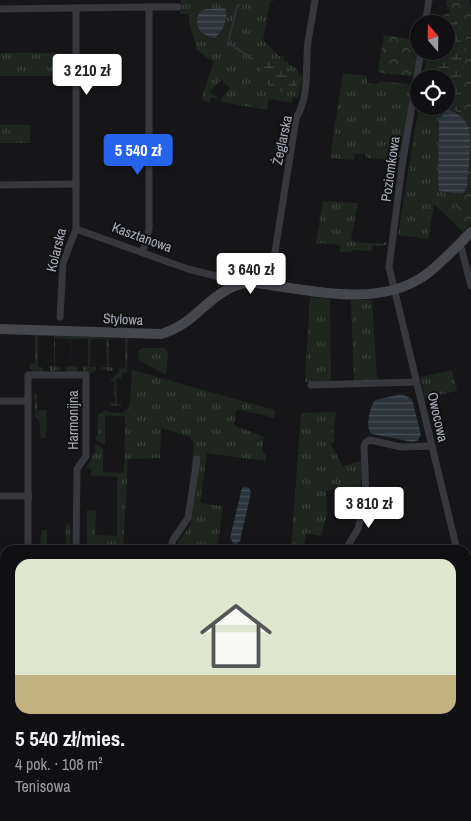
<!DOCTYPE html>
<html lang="pl">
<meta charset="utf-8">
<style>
:root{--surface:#101012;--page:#1e1e20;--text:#f1f3f6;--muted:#9c9d9f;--line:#303032;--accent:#2563eb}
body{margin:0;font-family:"Archivo Narrow",sans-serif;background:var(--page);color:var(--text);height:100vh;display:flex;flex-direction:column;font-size:19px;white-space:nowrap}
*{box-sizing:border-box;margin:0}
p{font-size:16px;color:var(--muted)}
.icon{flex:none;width:28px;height:28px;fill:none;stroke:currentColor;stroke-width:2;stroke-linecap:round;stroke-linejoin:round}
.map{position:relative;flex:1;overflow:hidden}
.details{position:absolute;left:0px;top:545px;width:471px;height:276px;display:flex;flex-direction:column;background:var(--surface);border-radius:15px 15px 0 0;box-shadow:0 2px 12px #0003,0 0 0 1px var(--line)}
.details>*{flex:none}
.needle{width:32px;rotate:340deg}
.controls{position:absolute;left:410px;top:15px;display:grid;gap:10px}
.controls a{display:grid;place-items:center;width:45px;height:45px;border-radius:50%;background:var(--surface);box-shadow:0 2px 12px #0003,0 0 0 1px var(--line);font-size:25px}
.price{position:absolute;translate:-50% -42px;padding:0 11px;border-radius:5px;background:#fff;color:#222;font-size:16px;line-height:32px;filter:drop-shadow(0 1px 2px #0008)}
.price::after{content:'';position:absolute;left:50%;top:30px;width:15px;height:11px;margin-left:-8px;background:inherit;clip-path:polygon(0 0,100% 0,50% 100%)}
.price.active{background:var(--accent);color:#fff}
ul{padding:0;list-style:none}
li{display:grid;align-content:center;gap:10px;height:265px;padding:0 15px}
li+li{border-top:1px solid var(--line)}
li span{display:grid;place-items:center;height:155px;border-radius:15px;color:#555}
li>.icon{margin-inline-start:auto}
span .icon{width:90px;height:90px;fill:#fffc;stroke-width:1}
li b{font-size:21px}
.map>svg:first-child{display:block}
.grass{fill:url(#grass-tufts)}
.forest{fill:url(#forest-crowns)}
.wetland{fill:url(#wetland-marsh)}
.water{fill:url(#water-rules)}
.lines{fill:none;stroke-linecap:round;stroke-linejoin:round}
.stream{stroke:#2c353c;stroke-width:2}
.street{stroke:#37383d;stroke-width:7}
.secondary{stroke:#45474d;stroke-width:10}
.highway{stroke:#63666e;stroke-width:12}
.labels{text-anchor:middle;stroke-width:4;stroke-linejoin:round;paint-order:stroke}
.street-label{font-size:14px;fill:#a8adb8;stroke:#111113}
</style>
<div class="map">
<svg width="471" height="821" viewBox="0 0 471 821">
<defs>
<pattern id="grass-tufts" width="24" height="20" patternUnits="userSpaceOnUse" patternTransform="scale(1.25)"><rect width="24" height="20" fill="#1e261f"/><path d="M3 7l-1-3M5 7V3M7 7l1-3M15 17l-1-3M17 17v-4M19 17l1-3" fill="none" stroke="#3c433d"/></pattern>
<pattern id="forest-crowns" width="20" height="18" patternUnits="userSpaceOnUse" patternTransform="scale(1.25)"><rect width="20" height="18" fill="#1e261f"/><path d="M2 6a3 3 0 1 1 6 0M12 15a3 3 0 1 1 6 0" fill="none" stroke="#3c433d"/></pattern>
<pattern id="wetland-marsh" width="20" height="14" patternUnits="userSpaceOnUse" patternTransform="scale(1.25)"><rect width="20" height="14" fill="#1e261f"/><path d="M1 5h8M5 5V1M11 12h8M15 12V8" fill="none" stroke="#3c433d"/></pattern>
<pattern id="water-rules" width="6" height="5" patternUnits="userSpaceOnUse" patternTransform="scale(1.25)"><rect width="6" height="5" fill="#2c353c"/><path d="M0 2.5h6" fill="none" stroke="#485056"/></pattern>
</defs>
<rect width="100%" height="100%" fill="#161618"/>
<!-- grass -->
<g class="grass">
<path d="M181,0H275L270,2L263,40L279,56L284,57V61L288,62V64L295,67L302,78L298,98L293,97L292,103L269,99L267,110L221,102L220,100L230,88L221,80L210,92L218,98L211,97L210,103L201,99L214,61L206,57L196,49C195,35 188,31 189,14H180Z"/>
<polygon points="427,51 433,51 441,79 423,79"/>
<rect x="0" y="53" width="70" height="23"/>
<polygon points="343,73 367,76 367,83 377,84 380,81 409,84 411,88 401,156 396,160 367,158 365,154 355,154 353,160 330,158"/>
<polygon points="446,88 449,93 447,109 439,119 438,178 439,191 463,194 464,197 455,208 464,223 471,220 471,223 463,232 434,204 428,239 398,235 419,105 446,106"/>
<rect x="0" y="125" width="30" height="18"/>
<polygon points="323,201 358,203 351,238 354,242 383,244 386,241 386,245 372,246 371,251 354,250 350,252 340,252 340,245 316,243"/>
<polygon points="310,297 330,299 331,381 305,382"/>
<polygon points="351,300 372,300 377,380 354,381"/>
<polygon points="30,335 125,338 128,336 127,373 122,373 121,379 116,379 117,404 121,404 121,406 110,406 110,403 115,403 114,382 110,380 119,372 119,369 125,368 125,338 109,339 109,367 114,368 111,371 101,369 102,367 107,367 106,339 91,339 90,367 96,367 96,370 89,374 84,373 82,367 88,366 88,339 71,339 71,366 77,367 77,371 74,373 67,372 65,367 71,366 70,339 55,338 55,366 60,367 60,370 51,372 48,366 54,366 54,336 38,336 38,366 43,368 42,372 34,372 30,369 30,364 35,364 35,336"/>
<polygon points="142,348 165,348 168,352 166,375 139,360 138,351"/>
<path d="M132,370L275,410L274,418L238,409L236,411L234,425L264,437L262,450L266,456L265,461L207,453L200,503L223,506L217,550H173L191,524L199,469L191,468L194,444L190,437L161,428L160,458L128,459L123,550H87V510L96,511L95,535L117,536V477L91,476V469L86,468V467C92,463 90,457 95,452V444L103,449V472L124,473L125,416H105V444L95,440L98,434V415L105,410L108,412L122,413L130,407Z"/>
<polygon points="452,370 457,391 425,398 421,377"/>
<polygon points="34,393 37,394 37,410 47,410 46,438 41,438 39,420 35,416"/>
<polygon points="336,412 333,435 335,440 331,445 343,466 361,461 361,486 326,491 327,515 321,536 306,533 305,543 296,546 296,550 291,550 301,413"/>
<polygon points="70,524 71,550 42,550 40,542 42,530 47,530 47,549 66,548 66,525"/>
<polygon points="0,606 5,606 5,728 0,726"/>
<polygon points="71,816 155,816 153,821 82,821"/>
<polygon points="167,816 220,816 221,821 165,821"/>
<polygon points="321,816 458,816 459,821 337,821"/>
</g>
<!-- forest -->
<g class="forest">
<polygon points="447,0 469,0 471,7 471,220 464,223 458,218 455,208 464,197 463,194 467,187 471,133 461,117 466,41 446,4"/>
<polygon points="384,35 419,40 413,74 411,76 381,73 378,70"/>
</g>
<!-- wetland -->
<g class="wetland">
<path d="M450,12L454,17L466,41L461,117L456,111L447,109C448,98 446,90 446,79H441L433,51H446V24H435L436,19Z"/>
<path d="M275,60L297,83C284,104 259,84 261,65L265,61Z"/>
</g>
<!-- water -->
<g class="water">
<path d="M224,8L226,10C228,19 222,32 215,38C200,35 194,28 199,13L206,9Z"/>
<path d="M447,109C458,112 469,122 470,134C471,149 468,172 467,187L463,194L439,191L438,178L439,119Z"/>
<path d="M402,394L412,399L421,435L418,440L413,442L372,434C364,427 370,408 375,400Z"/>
<polygon points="245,487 249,488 251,492 240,541 237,544 233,543 230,538 242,488"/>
</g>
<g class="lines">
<!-- stream -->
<g class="stream">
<polyline points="239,5 237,7 229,38 230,44 253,59"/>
<polyline points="0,785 5,787"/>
<polyline points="83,816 94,821"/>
<polyline points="231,816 233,821"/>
</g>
<!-- street -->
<g class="street">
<polyline points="149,7 178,7"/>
<polyline points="0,9 149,7 149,229 143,251"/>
<polyline points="425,24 429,0"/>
<polyline points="421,51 402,166 389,267 457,550"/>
<polyline points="0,185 76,184"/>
<polyline points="76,229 188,269 220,277 229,287"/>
<polyline points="458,245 462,250 471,286"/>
<path d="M270,284L296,118C310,96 305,66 308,42C310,28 313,14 315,0"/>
<polyline points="60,317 63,263 76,229 76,8"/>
<polyline points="311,385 416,382"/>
<polyline points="0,401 28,401"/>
<polyline points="0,496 29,496"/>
<polyline points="28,550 28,375 86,375 86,456 77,469 76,550"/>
<polyline points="170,550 173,540 188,518 197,459"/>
<polyline points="345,550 358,529 366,497 364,446 366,442 370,440 401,447 432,446"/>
<polyline points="466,565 471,565"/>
<polyline points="157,821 160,816"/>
</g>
<!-- secondary -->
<path class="secondary" d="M0,329L161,334C198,324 209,289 249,282C303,288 375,310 424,276C441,264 456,247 471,232"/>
<!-- highway -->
<g class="highway">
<polyline points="0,807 5,808"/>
<polyline points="28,816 40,821"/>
</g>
</g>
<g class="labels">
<!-- street labels -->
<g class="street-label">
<text transform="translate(282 140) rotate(-78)" y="5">Żeglarska</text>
<text transform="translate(390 169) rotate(-82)" y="5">Poziomkowa</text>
<text transform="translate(142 237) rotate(20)" y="5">Kasztanowa</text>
<text transform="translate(56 250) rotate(-76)" y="5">Kolarska</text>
<text transform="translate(123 319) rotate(3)" y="5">Stylowa</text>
<text transform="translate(438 417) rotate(77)" y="5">Owocowa</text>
<text transform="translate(73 420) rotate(-90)" y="5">Harmonijna</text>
</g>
</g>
</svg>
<div class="controls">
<a><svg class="needle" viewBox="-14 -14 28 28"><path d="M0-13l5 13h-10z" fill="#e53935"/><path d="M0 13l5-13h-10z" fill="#9c9d9f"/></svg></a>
<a><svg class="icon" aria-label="locate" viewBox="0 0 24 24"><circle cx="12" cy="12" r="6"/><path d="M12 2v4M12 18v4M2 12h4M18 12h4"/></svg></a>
</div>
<b class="price" style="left:87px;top:96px">3 210 zł</b>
<b class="price active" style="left:138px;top:176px">5 540 zł</b>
<b class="price" style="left:251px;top:295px">3 640 zł</b>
<b class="price" style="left:369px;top:529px">3 810 zł</b>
<section class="details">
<ul>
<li><span style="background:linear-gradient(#dfe7d0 75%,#c2b280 0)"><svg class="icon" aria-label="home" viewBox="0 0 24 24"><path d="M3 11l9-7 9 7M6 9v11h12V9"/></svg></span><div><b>5 540 zł/mies.</b><p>4 pok. · 108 m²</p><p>Tenisowa</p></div></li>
</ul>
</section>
</div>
